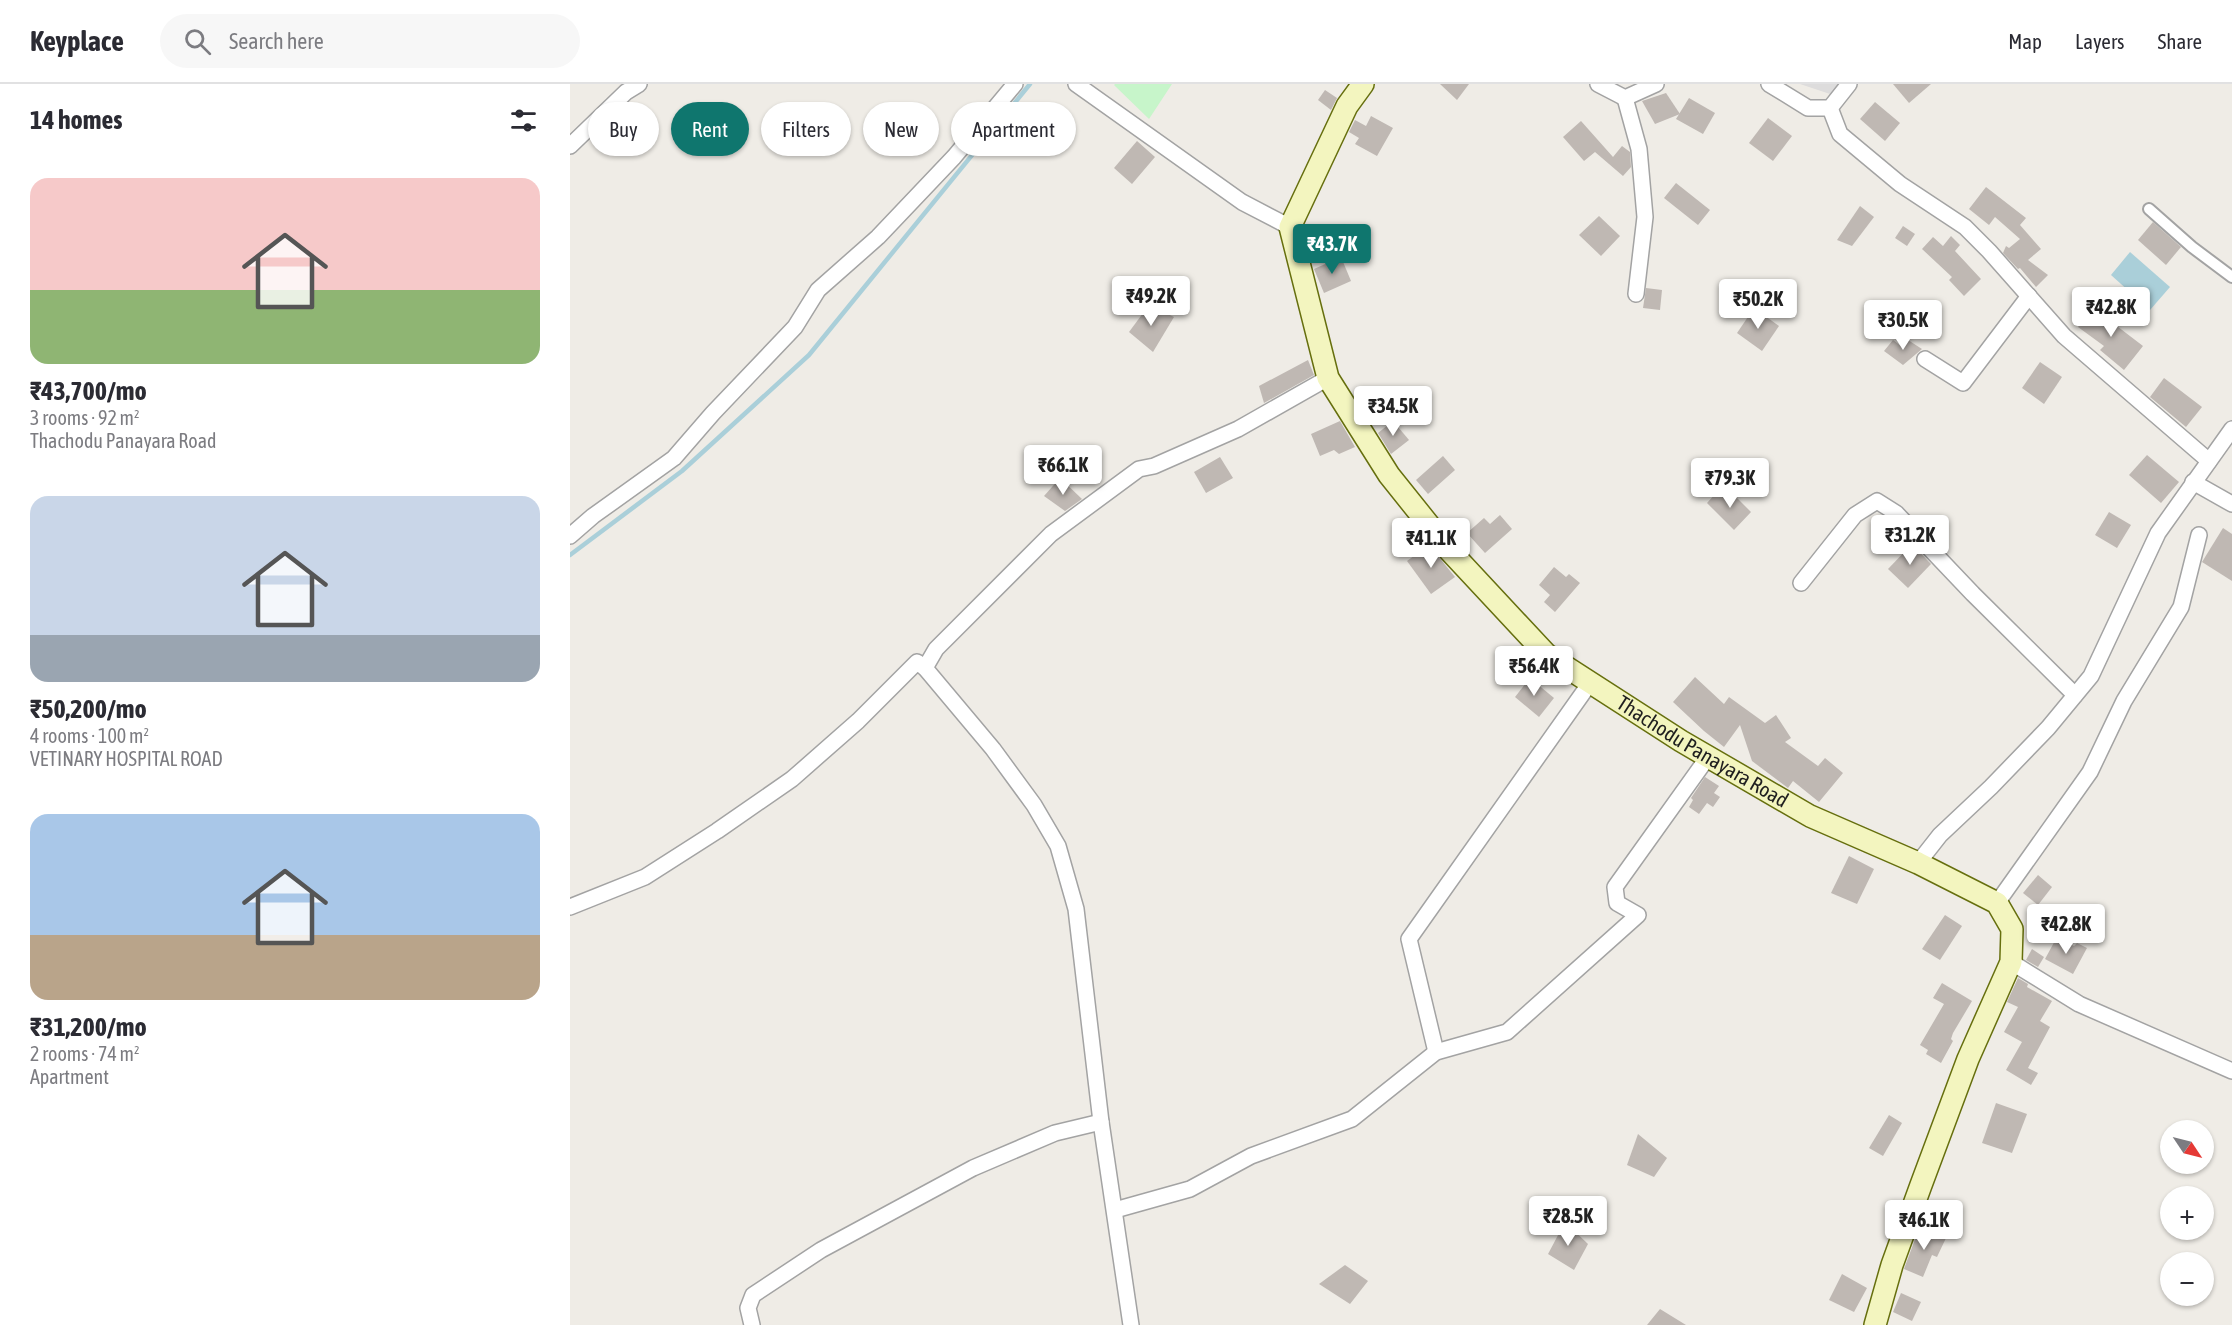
<!DOCTYPE html>
<meta charset="utf-8">
<style>
:root{--surface:#fff;--page:#f7f7f7;--text:#2b2b33;--muted:#7c7c81;--line:#e1e1e2;--accent:#0f766e}
body{margin:0;font-family:"Asap Condensed",sans-serif;background:var(--page);color:var(--text);height:100vh;display:flex;flex-direction:column;font-size:22px;white-space:nowrap}
*{box-sizing:border-box;margin:0}
p{font-size:20px;color:var(--muted)}
.icon{flex:none;width:33px;height:33px;fill:none;stroke:currentColor;stroke-width:2;stroke-linecap:round;stroke-linejoin:round}
.map{position:relative;flex:1;overflow:hidden}
.drawer{display:flex;flex-direction:column;background:var(--surface);width:570px}
.drawer>*{flex:none}
.banner{position:absolute;left:18px;top:18px;width:570px;height:54px;display:flex;gap:12px}
.needle{width:39px;rotate:125deg}
.tools{position:absolute;left:1590px;top:1036px;display:grid;gap:12px}
.tools a{display:grid;place-items:center;width:54px;height:54px;border-radius:50%;background:var(--surface);box-shadow:0 2px 4px #0004;font-size:30px}
.price{position:absolute;translate:-50% -51px;padding:0 14px;border-radius:6px;background:#fff;color:#222;font-size:20px;line-height:39px;filter:drop-shadow(0 2px 3px #0008)}
.price::after{content:'';position:absolute;left:50%;top:36px;width:18px;height:14px;margin-left:-9px;background:inherit;clip-path:polygon(0 0,100% 0,50% 100%)}
.price.active{background:var(--accent);color:#fff}
ul{padding:0;list-style:none}
li{display:grid;align-content:center;gap:12px;height:318px;padding:0 30px}
li span{display:grid;place-items:center;height:186px;border-radius:18px;color:#555}
li>.icon{margin-inline-start:auto}
span .icon{width:108px;height:108px;fill:#fffc;stroke-width:1}
li b{font-size:26px}
h2{display:flex;justify-content:space-between;align-items:center;height:72px;padding:0 30px;font-size:26px}
.chip{padding:0 21px;border-radius:27px;background:var(--surface);box-shadow:0 2px 4px #0004;font-size:21px;line-height:54px}
.chip.active{background:var(--accent);color:#fff}
header{display:flex;align-items:center;gap:36px;box-sizing:border-box;height:84px;padding:0 30px;background:var(--surface);border-bottom:2px solid var(--line)}
header strong{font-size:28px}
nav{display:flex;gap:33px;margin-inline-start:auto;font-size:21px}
.search{width:420px;height:54px;background:var(--page);display:flex;align-items:center;gap:15px;box-sizing:border-box;padding:0 21px;border-radius:33px;color:var(--muted);font-size:22px}
main{display:flex;flex:1;min-height:0}
.map>svg:first-child{display:block}
.residential{fill:#dddcdc}
.park{fill:#c7f5ca}
.water{fill:#aacfd9}
.lines{fill:none;stroke-linecap:round;stroke-linejoin:round}
.stream{stroke:#aacfd9;stroke-width:4.5}
.building{fill:#bfb8b3}
.pedestrian-casing{stroke:#a3a3a3;stroke-width:14}
.minor-casing{stroke:#a3a3a3;stroke-width:18}
.secondary-casing{stroke:#666f0e;stroke-width:24}
.pedestrian{stroke:#fff;stroke-width:10}
.minor{stroke:#fff;stroke-width:15}
.secondary{stroke:#f3f5bf;stroke-width:21}
.labels{text-anchor:middle;stroke-width:4.5;stroke-linejoin:round;paint-order:stroke}
.street-label{font-size:21px;fill:#1f1f1f;stroke:#fff}
</style>
<header>
<strong>Keyplace</strong>
<div class="search"><svg class="icon" aria-label="search" viewBox="0 0 24 24"><circle cx="10" cy="10" r="6"/><path d="M15 15l6 6"/></svg>Search here</div>
<nav><a>Map</a><a>Layers</a><a>Share</a></nav>
</header>
<main>
<section class="drawer">
<h2>14 homes<svg class="icon" aria-label="filters" viewBox="0 0 24 24"><path d="M4 7h16M4 17h16"/><circle cx="9" cy="7" r="2"/><circle cx="15" cy="17" r="2"/></svg></h2>
<ul>
<li><span style="background:linear-gradient(#f6c9c9 60%,#8fb573 0)"><svg class="icon" aria-label="home" viewBox="0 0 24 24"><path d="M3 11l9-7 9 7M6 9v11h12V9"/></svg></span><div><b>₹43,700/mo</b><p>3 rooms · 92 m²</p><p>Thachodu Panayara Road</p></div></li>
<li><span style="background:linear-gradient(#c9d6e8 75%,#9aa5b1 0)"><svg class="icon" aria-label="home" viewBox="0 0 24 24"><path d="M3 11l9-7 9 7M6 9v11h12V9"/></svg></span><div><b>₹50,200/mo</b><p>4 rooms · 100 m²</p><p>VETINARY HOSPITAL ROAD</p></div></li>
<li><span style="background:linear-gradient(#a9c7e8 65%,#b9a48a 0)"><svg class="icon" aria-label="home" viewBox="0 0 24 24"><path d="M3 11l9-7 9 7M6 9v11h12V9"/></svg></span><div><b>₹31,200/mo</b><p>2 rooms · 74 m²</p><p>Apartment</p></div></li>
</ul>
</section>
<div class="map">
<svg width="1662" height="1241" viewBox="0 0 1662 1241">
<rect width="100%" height="100%" fill="#efece6"/>
<!-- residential -->
<polygon class="residential" points="1230,0 1277,0 1269,13"/>
<!-- park -->
<polygon class="park" points="545,0 602,0 579,35 544,1"/>
<!-- water -->
<polygon class="water" points="1560,168 1600,203 1580,226 1541,191"/>
<g class="lines">
<!-- stream -->
<polyline class="stream" points="0,471 112,387 239,271 460,0"/>
</g>
<!-- building -->
<g class="building">
<polygon points="870,0 899,0 887,16"/>
<polygon points="1323,0 1361,0 1339,19"/>
<polygon points="755,6 767,14 761,26 748,16"/>
<polygon points="1096,9 1110,30 1085,40 1072,17"/>
<polygon points="1119,14 1145,29 1133,50 1106,35"/>
<polygon points="1305,18 1330,39 1315,57 1290,35"/>
<polygon points="801,32 823,44 807,72 785,60 789,54 779,48 785,36 796,42"/>
<polygon points="1198,34 1222,52 1203,77 1179,59"/>
<polygon points="1011,37 1043,73 1052,62 1060,68 1061,83 1053,92 1025,68 1014,77 993,53"/>
<polygon points="567,57 585,73 562,100 544,84"/>
<polygon points="1106,99 1140,126 1128,141 1094,114"/>
<polygon points="1416,103 1456,134 1450,141 1471,165 1458,176 1478,191 1466,203 1450,184 1448,185 1433,169 1436,162 1439,164 1450,155 1425,133 1419,141 1399,125"/>
<polygon points="1290,122 1304,133 1282,162 1267,156"/>
<polygon points="1029,132 1050,152 1031,172 1009,151"/>
<polygon points="1583,138 1611,163 1596,181 1568,156"/>
<polygon points="1333,142 1345,150 1337,162 1325,154"/>
<polygon points="1381,152 1390,161 1385,167 1411,195 1394,212 1379,196 1382,193 1352,165 1363,153 1373,162"/>
<polygon points="771,173 781,197 754,209 744,185"/>
<polygon points="1076,204 1092,206 1090,226 1073,224"/>
<polygon points="579,221 604,233 583,268 559,248"/>
<polygon points="1522,223 1573,262 1554,286 1530,266 1534,262 1508,243"/>
<polygon points="1184,224 1209,242 1192,267 1167,249"/>
<polygon points="1323,256 1331,262 1338,256 1352,265 1333,281 1314,267"/>
<polygon points="738,276 744,291 694,319 689,302"/>
<polygon points="1470,278 1492,293 1474,320 1452,304"/>
<polygon points="1594,294 1632,323 1616,343 1580,313"/>
<polygon points="770,337 785,363 769,370 764,366 750,372 741,350"/>
<polygon points="823,337 839,356 821,370 808,349"/>
<polygon points="1577,371 1609,398 1591,419 1559,391"/>
<polygon points="873,372 885,386 858,410 846,396"/>
<polygon points="650,373 663,394 636,409 624,388"/>
<polygon points="490,394 512,415 495,427 474,412"/>
<polygon points="1147,408 1155,415 1161,408 1181,428 1164,446 1137,419"/>
<polygon points="1539,428 1561,441 1547,464 1525,451"/>
<polygon points="930,431 942,445 915,469 897,449 914,434 920,440"/>
<polygon points="1653,444 1662,450 1662,497 1632,478"/>
<polygon points="1342,460 1361,480 1338,504 1318,485"/>
<polygon points="859,461 885,493 861,510 837,477"/>
<polygon points="984,483 996,493 999,490 1010,499 985,528 974,518 980,511 969,501"/>
<polygon points="1125,593 1154,620 1159,613 1195,639 1206,631 1221,654 1215,658 1248,682 1255,674 1273,689 1249,718 1223,697 1218,704 1182,677 1170,641 1154,663 1134,647 1103,618"/>
<polygon points="960,594 984,614 969,633 945,613"/>
<polygon points="1135,693 1149,702 1144,709 1150,713 1143,723 1137,719 1129,730 1119,723 1123,716 1121,714"/>
<polygon points="1279,772 1304,785 1287,820 1261,809"/>
<polygon points="1468,791 1482,803 1468,821 1453,809"/>
<polygon points="1375,831 1392,842 1370,876 1352,865"/>
<polygon points="1487,853 1504,862 1507,859 1517,864 1503,890 1475,875"/>
<polygon points="1462,865 1474,873 1468,883 1456,876"/>
<polygon points="1448,894 1458,900 1457,903 1482,917 1470,937 1480,943 1458,984 1468,989 1461,1001 1436,986 1452,958 1434,948 1448,923 1437,918"/>
<polygon points="1372,899 1402,917 1383,949 1381,955 1383,957 1371,979 1356,970 1358,966 1350,961 1374,920 1363,914"/>
<polygon points="1426,1019 1457,1030 1442,1069 1412,1059"/>
<polygon points="1319,1031 1332,1039 1313,1072 1299,1064"/>
<polygon points="1068,1050 1097,1074 1084,1093 1057,1081"/>
<polygon points="995,1138 1018,1160 1004,1186 978,1170"/>
<polygon points="1350,1142 1376,1154 1367,1173 1362,1171 1353,1193 1334,1185"/>
<polygon points="775,1181 798,1197 780,1220 749,1200"/>
<polygon points="1272,1190 1297,1204 1284,1228 1259,1216"/>
<polygon points="1331,1209 1351,1218 1342,1237 1323,1228"/>
<polygon points="1090,1225 1116,1241 1077,1241"/>
</g>
<g class="lines">
<!-- pedestrian casing -->
<g class="pedestrian-casing">
<polyline id="pedestrian" points="1579,125 1622,163 1662,193"/>
</g>
<!-- minor casing -->
<g class="minor-casing">
<g id="minor">
<polyline points="506,0 672,118 720,143"/>
<polyline points="1028,0 1055,14 1086,0"/>
<polyline points="1199,0 1238,24 1260,24 1279,0"/>
<polyline points="1055,14 1069,65 1075,133 1066,210"/>
<polyline points="1260,24 1270,50 1330,100 1395,143 1419,167 1494,252 1639,377"/>
<polyline points="0,62 56,8 69,0"/>
<polyline points="1355,275 1393,299 1459,212"/>
<polyline points="1623,398 1662,420"/>
<polyline points="0,452 23,432 104,374 143,329 225,243 248,206 308,153 384,73 445,0"/>
<polyline points="1231,499 1285,431 1307,417 1326,429 1403,510 1505,611"/>
<polyline points="355,584 366,565 481,450 569,385 584,382 668,345 758,294"/>
<polyline points="1348,779 1370,751 1421,703 1478,644 1521,592 1588,449 1662,345"/>
<polyline points="1427,819 1520,688 1554,617 1611,523 1629,451"/>
<polyline points="0,823 75,793 147,747 222,695 288,637 347,578 355,584 423,665 464,721 488,762 506,825 531,1038 561,1241"/>
<polyline points="1441,878 1509,920 1662,987"/>
<polyline points="866,968 839,855 1020,599"/>
<polyline points="545,1126 620,1105 681,1072 782,1035 866,968 937,948 1068,831 1047,819 1045,803 1138,673"/>
<polyline points="182,1241 178,1224 183,1211 251,1166 403,1084 485,1049 531,1038"/>
</g>
</g>
<!-- secondary casing -->
<g class="secondary-casing">
<g id="secondary">
<path id="s1" d="M793,0L777,22L720,143L758,294L819,391L879,466L976,570L1111,657L1240,732L1348,779L1427,819L1442,845L1441,878L1398,975L1351,1101L1322,1181L1305,1241"/>
</g>
</g>
<!-- pedestrian -->
<use href="#pedestrian" class="pedestrian"/>
<!-- minor -->
<use href="#minor" class="minor"/>
<!-- secondary -->
<use href="#secondary" class="secondary"/>
</g>
<g class="labels">
<!-- street labels -->
<g class="street-label">
<text dy="7" stroke="none"><textPath href="#s1" startOffset="854">Thachodu Panayara Road</textPath></text>
</g>
</g>
</svg>
<div class="tools">
<a><svg class="needle" viewBox="-14 -14 28 28"><path d="M0-13l5 13h-10z" fill="#e53935"/><path d="M0 13l5-13h-10z" fill="#7c7c81"/></svg></a>
<a>+</a>
<a>−</a>
</div>
<b class="price active" style="left:762px;top:191px">₹43.7K</b>
<b class="price" style="left:581px;top:243px">₹49.2K</b>
<b class="price" style="left:1188px;top:246px">₹50.2K</b>
<b class="price" style="left:1541px;top:254px">₹42.8K</b>
<b class="price" style="left:1333px;top:267px">₹30.5K</b>
<b class="price" style="left:823px;top:353px">₹34.5K</b>
<b class="price" style="left:493px;top:412px">₹66.1K</b>
<b class="price" style="left:1160px;top:425px">₹79.3K</b>
<b class="price" style="left:1340px;top:482px">₹31.2K</b>
<b class="price" style="left:861px;top:485px">₹41.1K</b>
<b class="price" style="left:964px;top:613px">₹56.4K</b>
<b class="price" style="left:1496px;top:871px">₹42.8K</b>
<b class="price" style="left:998px;top:1163px">₹28.5K</b>
<b class="price" style="left:1354px;top:1167px">₹46.1K</b>
<div class="banner">
<a class="chip">Buy</a>
<a class="chip active">Rent</a>
<a class="chip">Filters</a>
<a class="chip">New</a>
<a class="chip">Apartment</a>
</div>
</div>
</main>
